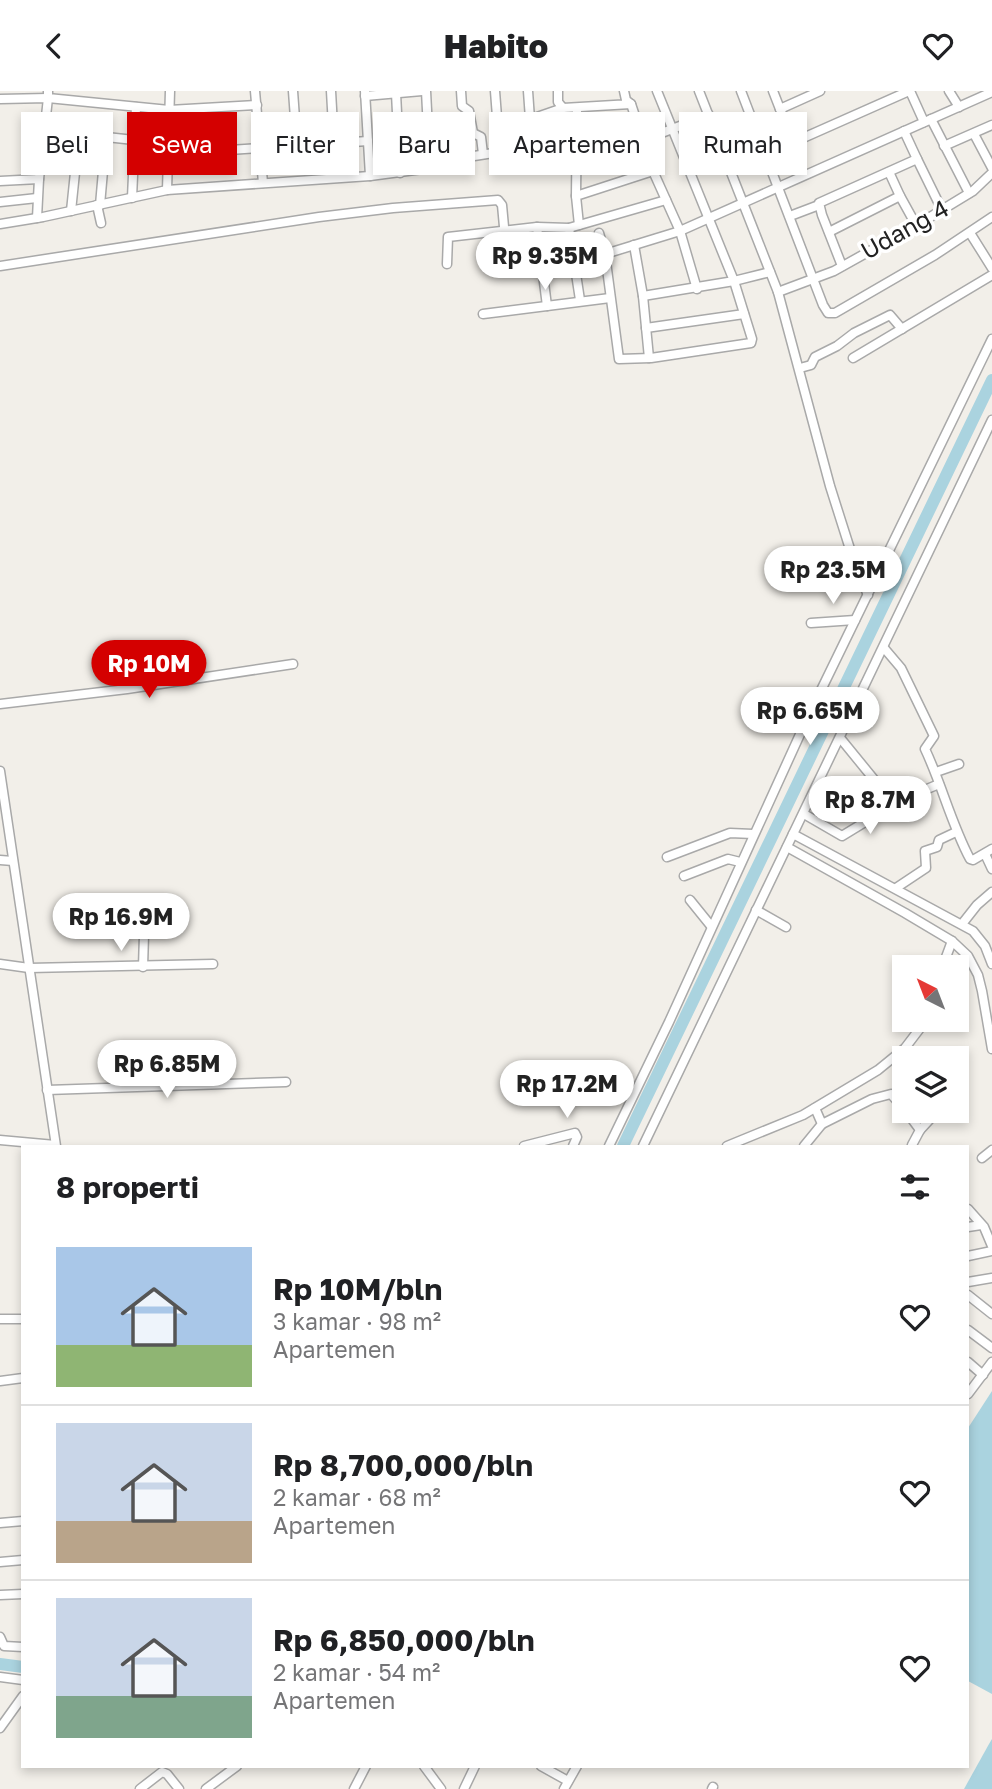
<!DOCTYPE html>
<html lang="id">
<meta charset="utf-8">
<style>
:root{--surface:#fff;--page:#f2f2f2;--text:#202124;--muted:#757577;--line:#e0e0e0;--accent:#d40000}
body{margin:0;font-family:"Golos Text",sans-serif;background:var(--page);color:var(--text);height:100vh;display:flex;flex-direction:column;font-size:26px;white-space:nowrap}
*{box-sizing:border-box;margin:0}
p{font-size:23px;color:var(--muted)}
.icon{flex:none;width:38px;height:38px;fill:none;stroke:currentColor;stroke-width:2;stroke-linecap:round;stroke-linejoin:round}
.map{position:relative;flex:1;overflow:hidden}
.side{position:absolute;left:21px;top:1054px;width:948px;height:623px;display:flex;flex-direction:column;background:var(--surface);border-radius:0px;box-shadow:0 4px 10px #0003}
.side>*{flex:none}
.banner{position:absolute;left:21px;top:21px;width:950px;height:63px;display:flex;gap:14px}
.needle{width:46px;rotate:318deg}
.buttons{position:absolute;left:892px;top:864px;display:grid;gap:14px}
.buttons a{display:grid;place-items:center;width:77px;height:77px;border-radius:0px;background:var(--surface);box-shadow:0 4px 10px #0003;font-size:35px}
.price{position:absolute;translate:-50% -60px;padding:0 16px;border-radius:24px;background:#fff;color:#222;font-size:23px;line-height:46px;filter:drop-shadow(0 2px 4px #0008)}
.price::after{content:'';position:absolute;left:50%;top:42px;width:21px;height:16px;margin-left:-10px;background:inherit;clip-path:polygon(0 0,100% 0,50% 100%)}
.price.current{background:var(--accent);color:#fff}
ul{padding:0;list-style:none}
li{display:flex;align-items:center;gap:21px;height:175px;padding:0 35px}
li+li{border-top:2px solid var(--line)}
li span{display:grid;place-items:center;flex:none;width:196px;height:140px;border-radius:0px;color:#555}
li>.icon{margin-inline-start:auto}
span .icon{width:84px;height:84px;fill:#fffc;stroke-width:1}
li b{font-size:30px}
h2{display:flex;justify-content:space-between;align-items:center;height:84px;padding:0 35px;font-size:30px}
.pill{padding:0 24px;border-radius:0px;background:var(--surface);box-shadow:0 4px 10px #0003;font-size:24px;line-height:63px}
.pill.current{background:var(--accent);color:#fff}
header{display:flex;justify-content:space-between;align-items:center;height:91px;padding:0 35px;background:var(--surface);font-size:32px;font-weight:800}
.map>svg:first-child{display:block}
.water{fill:#aad3df}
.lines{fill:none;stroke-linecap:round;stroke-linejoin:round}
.river{stroke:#aad3df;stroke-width:12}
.minor-casing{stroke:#a9a9a9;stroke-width:11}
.minor{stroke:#fff;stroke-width:8}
.labels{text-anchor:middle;stroke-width:7;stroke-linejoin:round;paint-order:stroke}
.street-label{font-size:24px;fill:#222;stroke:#fff}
</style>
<header><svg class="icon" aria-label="back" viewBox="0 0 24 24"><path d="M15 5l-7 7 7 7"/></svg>Habito<svg class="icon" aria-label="heart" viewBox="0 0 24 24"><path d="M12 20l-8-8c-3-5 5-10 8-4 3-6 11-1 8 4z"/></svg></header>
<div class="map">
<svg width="992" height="1698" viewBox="0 0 992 1698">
<rect width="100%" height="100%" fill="#f2efe9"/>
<!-- water -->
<g class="water">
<polygon points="992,1300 992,1603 968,1590 968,1337"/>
<polygon points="992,1648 992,1698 964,1698 989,1653"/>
</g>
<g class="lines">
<!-- river -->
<g class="river">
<polyline points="623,1055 992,289"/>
<polyline points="0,1573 23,1576"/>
</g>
<!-- minor casing -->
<g class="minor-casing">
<g id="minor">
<polyline points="48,0 48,7 169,19 257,14"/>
<polyline points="255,0 263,92"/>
<polyline points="293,0 297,55"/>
<polyline points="331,0 334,53"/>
<polyline points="365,0 370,85"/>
<polyline points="461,0 462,15 469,20 473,42 481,46 483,63"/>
<polyline points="495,0 498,39"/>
<polyline points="528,0 530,28"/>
<polyline points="558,0 558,11 563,17 631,13 626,9 624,0"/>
<polyline points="699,0 778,201 830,395 856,477 868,504"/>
<polyline points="741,0 823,214 828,222 835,222 935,164 992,126"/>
<polyline points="773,0 780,18 820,0"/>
<polyline points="910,0 924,31"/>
<polyline points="949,0 959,16"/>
<polyline points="396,2 400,82"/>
<polyline points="365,5 422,0"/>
<polyline points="0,8 48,7 39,88 37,127"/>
<polyline points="780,18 794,51 909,0"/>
<polyline points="931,28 969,102"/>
<polyline points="44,39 79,43"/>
<polyline points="974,43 992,77"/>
<polyline points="944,55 992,34"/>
<polyline points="168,63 368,50"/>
<polyline points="767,63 794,51"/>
<polyline points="917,68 942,119"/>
<polyline points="577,73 643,49 631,13"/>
<polyline points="430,77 446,74 455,68 506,60 505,37 563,17"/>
<polyline points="653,80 643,49 709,24"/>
<polyline points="889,81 900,105"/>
<polyline points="0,90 39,88"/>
<polyline points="167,99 170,0"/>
<polyline points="576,105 577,17"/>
<polyline points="132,107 136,16"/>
<polyline points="0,111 37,107"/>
<polyline points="97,114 101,132"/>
<polyline points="100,114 106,46"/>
<polyline points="71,120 79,43 134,49"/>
<polyline points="790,125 819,114"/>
<polyline points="0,133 43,126 167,99 370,85 430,77 426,0"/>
<polyline points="579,134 576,105 653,80 680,140 697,198"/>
<polyline points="537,136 547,215"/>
<polyline points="569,137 580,209"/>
<polyline points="829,141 900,105 916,134"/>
<polyline points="599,142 605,163"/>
<polyline points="970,142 992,177"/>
<polyline points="634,154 643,205 649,267"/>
<polyline points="447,173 448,146 537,136 569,137 666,109"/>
<polyline points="0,175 319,126 393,117 498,109 502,114 508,179"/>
<polyline points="842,175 822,124 819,112 917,68 904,40"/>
<polyline points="770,181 734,190 752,248 751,252 651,267 619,268 605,163 680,140 992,1"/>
<polyline points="778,201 834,180 927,128 973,100 992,82"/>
<polyline points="643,205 734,190 657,0"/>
<polyline points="483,223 610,207"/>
<polyline points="646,237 744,223"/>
<polyline points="853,267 992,184"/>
<polyline points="800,277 811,274 815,266 837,255 854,242 890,224 902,238"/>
<polyline points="811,532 855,529"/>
<path d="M884,557L901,577L934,645L925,658C942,694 951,732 970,768L973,769L992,758"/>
<polyline points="0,613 127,598 293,573"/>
<polyline points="841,648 894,713"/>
<polyline points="0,680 56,1055"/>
<polyline points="936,681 959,673"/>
<polyline points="804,723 842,745 901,709 939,693"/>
<polyline points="793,743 973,840 985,855 992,873"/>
<polyline points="787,756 905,822 952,850 968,865 978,884 982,900 992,958"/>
<polyline points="985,763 992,778"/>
<polyline points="667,766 730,742 753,743"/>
<polyline points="0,769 13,770"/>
<polyline points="684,785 728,768 740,771"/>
<polyline points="896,797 926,777 925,760 937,756 939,749 956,741"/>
<polyline points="690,809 711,835"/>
<polyline points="756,819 786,836"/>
<polyline points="962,833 977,814 992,801"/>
<polyline points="0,873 29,877 213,873"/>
<polyline points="143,876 145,812"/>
<polyline points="942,877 952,850"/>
<polyline points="47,999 286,991"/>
<polyline points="906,1020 920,1039 912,1054"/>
<polyline points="822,1033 872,1008 891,1003 905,1019"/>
<polyline points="920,1039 931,1027"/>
<polyline points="0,1049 55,1054"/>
<polyline points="524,1055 575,1042 577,1046 573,1055"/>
<polyline points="609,1055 669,931 807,628 992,248"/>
<polyline points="643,1055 992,329"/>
<polyline points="727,1055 803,1024 878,979 905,957 921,936 923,929"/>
<polyline points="804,1055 822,1033 815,1017"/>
<polyline points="982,1067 992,1059"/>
<polyline points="968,1118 984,1136 992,1155"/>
<polyline points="968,1136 981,1134"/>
<polyline points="968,1165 992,1160"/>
<polyline points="968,1191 992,1187"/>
<polyline points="968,1204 992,1223"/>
<polyline points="0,1228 23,1228"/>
<polyline points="968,1239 992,1257"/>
<polyline points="968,1271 983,1284"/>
<polyline points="0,1290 23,1287"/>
<polyline points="968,1303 992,1271"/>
<polyline points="0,1432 23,1430"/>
<polyline points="0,1471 23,1469"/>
<polyline points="0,1504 23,1503"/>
<polyline points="0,1546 4,1555 23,1556"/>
<polyline points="0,1586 23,1589"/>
<polyline points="0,1637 23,1605"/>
<polyline points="424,1675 441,1698"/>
<polyline points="541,1675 568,1690"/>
<polyline points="140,1698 162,1681 167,1683 179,1698"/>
<polyline points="206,1698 237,1675"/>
<polyline points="354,1698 366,1675"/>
<polyline points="464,1698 475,1675"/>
<polyline points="564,1698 577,1675"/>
<polyline points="712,1698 713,1696"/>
</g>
</g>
<!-- minor -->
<use href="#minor" class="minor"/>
</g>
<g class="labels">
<!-- street labels -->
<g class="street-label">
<text transform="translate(905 139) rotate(-29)" y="8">Udang 4</text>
</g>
</g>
</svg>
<div class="buttons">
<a><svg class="needle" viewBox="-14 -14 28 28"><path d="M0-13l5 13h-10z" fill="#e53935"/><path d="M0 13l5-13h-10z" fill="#757577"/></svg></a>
<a><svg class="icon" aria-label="layers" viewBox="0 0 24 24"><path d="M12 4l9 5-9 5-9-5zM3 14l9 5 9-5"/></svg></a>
</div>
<b class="price" style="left:545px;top:201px">Rp 9.35M</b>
<b class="price" style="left:833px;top:515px">Rp 23.5M</b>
<b class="price current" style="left:149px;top:609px">Rp 10M</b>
<b class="price" style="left:810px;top:656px">Rp 6.65M</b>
<b class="price" style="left:870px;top:745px">Rp 8.7M</b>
<b class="price" style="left:121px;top:862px">Rp 16.9M</b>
<b class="price" style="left:167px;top:1009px">Rp 6.85M</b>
<b class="price" style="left:567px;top:1029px">Rp 17.2M</b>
<div class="banner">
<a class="pill">Beli</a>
<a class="pill current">Sewa</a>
<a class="pill">Filter</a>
<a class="pill">Baru</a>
<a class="pill">Apartemen</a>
<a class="pill">Rumah</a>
</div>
<section class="side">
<h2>8 properti<svg class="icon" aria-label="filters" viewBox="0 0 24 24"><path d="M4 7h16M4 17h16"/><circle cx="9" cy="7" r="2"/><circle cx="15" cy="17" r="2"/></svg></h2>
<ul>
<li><span style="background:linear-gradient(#a9c7e8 70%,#8fb573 0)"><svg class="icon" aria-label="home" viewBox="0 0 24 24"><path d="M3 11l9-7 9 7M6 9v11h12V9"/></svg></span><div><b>Rp 10M/bln</b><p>3 kamar · 98 m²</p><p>Apartemen</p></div><svg class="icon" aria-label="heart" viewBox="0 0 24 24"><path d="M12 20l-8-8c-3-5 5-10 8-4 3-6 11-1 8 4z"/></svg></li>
<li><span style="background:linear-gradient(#c9d6e8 70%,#b9a48a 0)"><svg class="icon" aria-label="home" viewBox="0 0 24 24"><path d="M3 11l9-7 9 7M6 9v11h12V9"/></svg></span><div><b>Rp 8,700,000/bln</b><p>2 kamar · 68 m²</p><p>Apartemen</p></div><svg class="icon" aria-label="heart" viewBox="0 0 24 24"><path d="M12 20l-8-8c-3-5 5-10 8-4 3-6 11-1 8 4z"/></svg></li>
<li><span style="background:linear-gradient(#c9d6e8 70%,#7fa58c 0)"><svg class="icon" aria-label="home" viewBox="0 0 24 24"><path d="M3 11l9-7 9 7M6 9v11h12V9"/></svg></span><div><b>Rp 6,850,000/bln</b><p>2 kamar · 54 m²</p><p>Apartemen</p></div><svg class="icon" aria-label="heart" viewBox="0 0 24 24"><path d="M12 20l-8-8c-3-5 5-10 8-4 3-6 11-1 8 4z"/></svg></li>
</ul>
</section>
</div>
